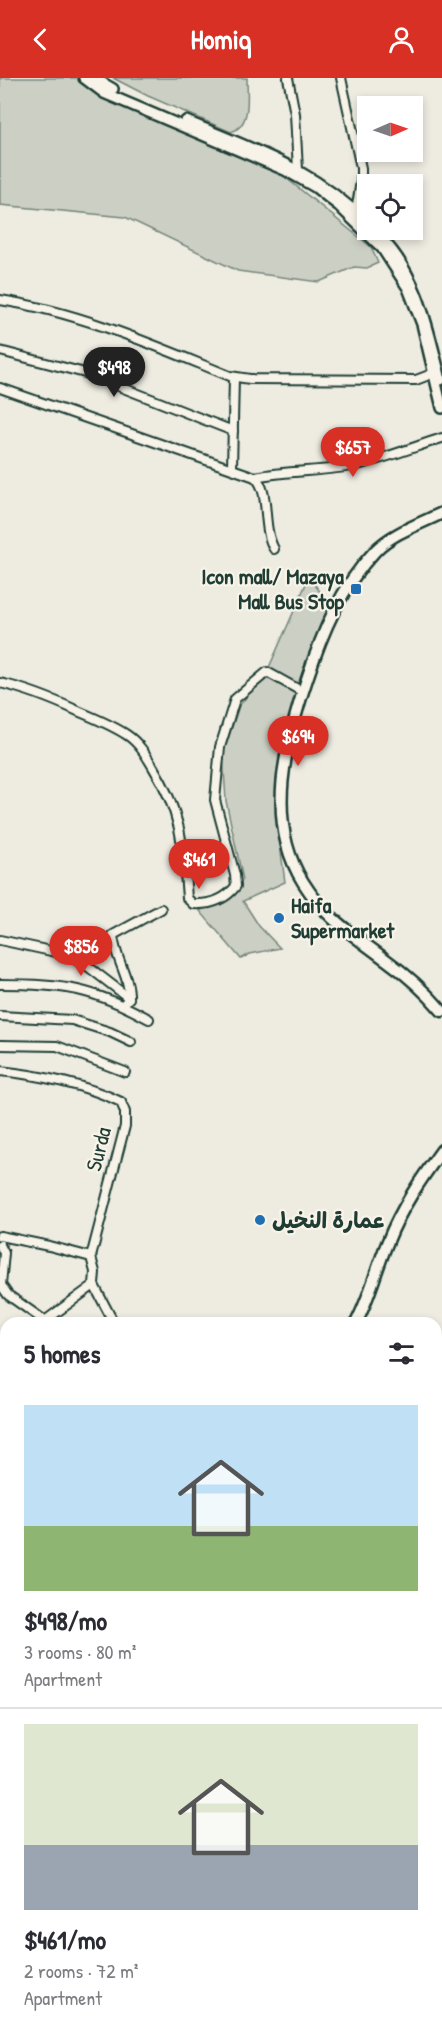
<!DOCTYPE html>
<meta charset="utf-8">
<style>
:root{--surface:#fff;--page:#f2f2f3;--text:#2b2b33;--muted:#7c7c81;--line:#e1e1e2;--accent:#d93025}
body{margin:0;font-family:"Patrick Hand","Playpen Sans Arabic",sans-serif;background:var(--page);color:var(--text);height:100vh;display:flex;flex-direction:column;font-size:22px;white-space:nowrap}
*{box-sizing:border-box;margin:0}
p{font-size:20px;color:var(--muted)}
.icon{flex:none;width:33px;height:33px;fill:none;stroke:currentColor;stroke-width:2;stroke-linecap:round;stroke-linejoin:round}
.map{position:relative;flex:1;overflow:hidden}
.details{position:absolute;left:0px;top:1239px;width:442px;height:722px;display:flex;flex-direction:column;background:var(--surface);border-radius:18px 18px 0 0;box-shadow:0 3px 9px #0003}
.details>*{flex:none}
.needle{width:39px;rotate:88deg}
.fabs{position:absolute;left:357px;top:18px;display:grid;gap:12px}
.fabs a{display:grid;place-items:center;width:66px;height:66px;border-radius:0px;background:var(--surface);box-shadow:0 3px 9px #0003;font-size:30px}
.price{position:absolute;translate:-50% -51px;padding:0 14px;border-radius:21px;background:var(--accent);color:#fff;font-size:20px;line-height:39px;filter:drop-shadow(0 2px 3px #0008)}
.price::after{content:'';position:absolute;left:50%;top:36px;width:18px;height:14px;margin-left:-9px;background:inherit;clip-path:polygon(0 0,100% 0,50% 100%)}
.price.active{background:#222;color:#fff}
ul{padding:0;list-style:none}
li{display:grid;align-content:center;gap:12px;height:318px;padding:0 24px}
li+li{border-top:2px solid var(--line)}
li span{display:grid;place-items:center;height:186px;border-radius:0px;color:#555}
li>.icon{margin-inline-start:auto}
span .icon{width:108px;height:108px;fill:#fffc;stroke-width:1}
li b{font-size:26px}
h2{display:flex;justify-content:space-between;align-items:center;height:72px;padding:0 24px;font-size:26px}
header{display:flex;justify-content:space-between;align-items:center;height:78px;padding:0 24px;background:var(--accent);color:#fff;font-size:27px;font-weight:700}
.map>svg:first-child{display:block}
.green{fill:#cccfc4;stroke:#76867c;stroke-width:1.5}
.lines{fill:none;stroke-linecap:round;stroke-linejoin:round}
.minor-casing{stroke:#1f3d34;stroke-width:12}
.tertiary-casing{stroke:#1f3d34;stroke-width:14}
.secondary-casing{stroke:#1f3d34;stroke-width:15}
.minor{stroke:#f7f3e8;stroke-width:8}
.tertiary{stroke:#f7f3e8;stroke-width:9}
.secondary{stroke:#f7f3e8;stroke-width:10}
.poi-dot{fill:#1f6fb2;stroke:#f7f3e8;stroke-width:2}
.labels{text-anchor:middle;stroke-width:4.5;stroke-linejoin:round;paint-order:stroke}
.poi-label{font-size:22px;font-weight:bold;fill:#1f3d34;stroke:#f7f3e8;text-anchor:start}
.street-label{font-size:22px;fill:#1f3d34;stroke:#f7f3e8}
</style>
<header><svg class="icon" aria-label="back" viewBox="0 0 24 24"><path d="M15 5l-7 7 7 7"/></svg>Homiq<svg class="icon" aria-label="person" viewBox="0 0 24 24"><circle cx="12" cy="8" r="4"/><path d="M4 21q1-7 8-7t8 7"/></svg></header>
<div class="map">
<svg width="442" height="1960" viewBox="0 0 442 1960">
<rect width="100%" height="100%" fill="#eeece1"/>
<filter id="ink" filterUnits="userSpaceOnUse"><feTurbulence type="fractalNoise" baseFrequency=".0167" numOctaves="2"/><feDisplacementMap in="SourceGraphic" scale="12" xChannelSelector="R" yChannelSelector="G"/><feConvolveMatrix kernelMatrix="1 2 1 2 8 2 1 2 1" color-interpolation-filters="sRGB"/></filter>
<g filter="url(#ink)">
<!-- green -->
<g class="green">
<polygon points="0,0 95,0 129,29 280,95 371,169 378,185 367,190 354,189 319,204 238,193 125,139 0,127"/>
<path d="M113,0H247C247,18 252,48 231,54L148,18Z"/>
<polygon points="309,499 334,532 279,679 276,737 285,804 243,823 259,848 280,870 250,876 241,881 200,833 243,802 226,723 223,676 239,628 267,594"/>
</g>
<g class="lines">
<!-- minor casing -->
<g class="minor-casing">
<g id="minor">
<polyline points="288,0 295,36 298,92"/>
<polyline points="341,0 361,90 361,103 356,134"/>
<path d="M0,222C80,234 156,268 230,298L250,301L416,302L437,294"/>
<polyline points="0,273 85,295 233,353"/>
<path d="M0,310L255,399C271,414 261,447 274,471"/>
<polyline points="232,390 234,299"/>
<path d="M255,399C289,392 324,394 357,387C386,380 414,369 442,360"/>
<path d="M0,605C27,611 52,621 78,633C94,640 112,647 127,657C139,665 146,677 153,689C182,736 183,767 187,820L193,826C210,827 225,822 236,808L235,797L215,722L220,669L235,621L267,594L303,614"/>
<polyline points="0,862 65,876 86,887 129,920 123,927"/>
<path d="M0,906C63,906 93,910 149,941"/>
<path d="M129,920C130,898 114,879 113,857L161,831"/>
<polyline points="0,938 72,942 110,954 131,964"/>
<polyline points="0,967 57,968 125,994"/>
<path d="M0,993C39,997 86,1007 121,1024L125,1034V1048L91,1179L95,1194L94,1207L114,1245"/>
<polyline points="0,1158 49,1168 91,1179"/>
<polyline points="0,1167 4,1175 1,1207 8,1217 45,1243"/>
<polyline points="42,1245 94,1207"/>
<polyline points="0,1292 6,1280"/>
<polyline points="0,1305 6,1311"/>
<polyline points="436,1322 442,1321"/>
<polyline points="0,1487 6,1490"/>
<polyline points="436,1603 442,1587"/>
<polyline points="436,1711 442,1712"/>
<polyline points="0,1744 6,1743"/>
</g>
</g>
<!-- tertiary casing -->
<g class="tertiary-casing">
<g id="tertiary">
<polyline points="84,0 104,15 285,92 315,109 339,128 382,170 408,210 422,246 442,330"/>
<polyline points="94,0 113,11"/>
<path d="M186,43C256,73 313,90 368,146"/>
<path d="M381,160C419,199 428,251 441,302"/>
<polyline points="0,1956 2,1960"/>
<polyline points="396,1960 396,1954"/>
</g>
</g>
<!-- secondary casing -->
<g class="secondary-casing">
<g id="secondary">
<path d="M442,435C420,446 392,455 375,473C341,509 322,555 307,601C286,664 264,742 303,804C326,841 351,855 385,881C406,896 425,913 442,933"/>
<path d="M356,1245C370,1219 376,1191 388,1163C401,1130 421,1101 442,1072"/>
<polyline points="58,1954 58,1960"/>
<polyline points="68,1954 69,1960"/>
</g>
</g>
<!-- minor -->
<use href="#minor" class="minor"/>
<!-- tertiary -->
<use href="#tertiary" class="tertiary"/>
<!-- secondary -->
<use href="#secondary" class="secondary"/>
</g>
</g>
<!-- markers -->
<g class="poi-dot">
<rect x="350" y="505" width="12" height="12" rx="3"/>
<circle cx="279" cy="840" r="6"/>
<circle cx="260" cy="1142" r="6"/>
</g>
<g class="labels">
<!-- poi labels -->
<g class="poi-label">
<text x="344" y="506" text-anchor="end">Icon mall/ Mazaya<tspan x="344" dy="25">Mall Bus Stop</tspan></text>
<text x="291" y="835">Haifa<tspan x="291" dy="25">Supermarket</tspan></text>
<text x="272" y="1150">عمارة النخيل</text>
</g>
<!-- street labels -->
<g class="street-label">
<text transform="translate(98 1071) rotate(-76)" y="8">Surda</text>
</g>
</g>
</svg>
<div class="fabs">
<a><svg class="needle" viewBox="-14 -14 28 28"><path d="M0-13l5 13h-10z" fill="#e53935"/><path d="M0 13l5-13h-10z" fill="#7c7c81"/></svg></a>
<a><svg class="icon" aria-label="locate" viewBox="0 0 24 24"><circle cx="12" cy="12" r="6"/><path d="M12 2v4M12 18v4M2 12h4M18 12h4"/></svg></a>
</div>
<b class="price active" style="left:114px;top:320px">$498</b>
<b class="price" style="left:353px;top:400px">$657</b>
<b class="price" style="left:298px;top:689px">$694</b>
<b class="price" style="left:199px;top:812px">$461</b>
<b class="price" style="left:81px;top:899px">$856</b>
<section class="details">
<h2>5 homes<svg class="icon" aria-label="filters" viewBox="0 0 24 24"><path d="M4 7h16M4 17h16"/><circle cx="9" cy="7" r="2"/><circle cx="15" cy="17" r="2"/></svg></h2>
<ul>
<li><span style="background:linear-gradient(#bfe0f5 65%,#8fb573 0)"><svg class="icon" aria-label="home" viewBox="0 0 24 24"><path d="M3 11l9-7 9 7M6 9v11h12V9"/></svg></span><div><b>$498/mo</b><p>3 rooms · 80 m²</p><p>Apartment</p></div></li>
<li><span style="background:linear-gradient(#dfe7d0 65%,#9aa5b1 0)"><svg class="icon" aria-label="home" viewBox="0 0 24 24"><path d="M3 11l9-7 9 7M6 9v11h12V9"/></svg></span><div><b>$461/mo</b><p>2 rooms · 72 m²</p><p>Apartment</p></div></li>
</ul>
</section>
</div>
